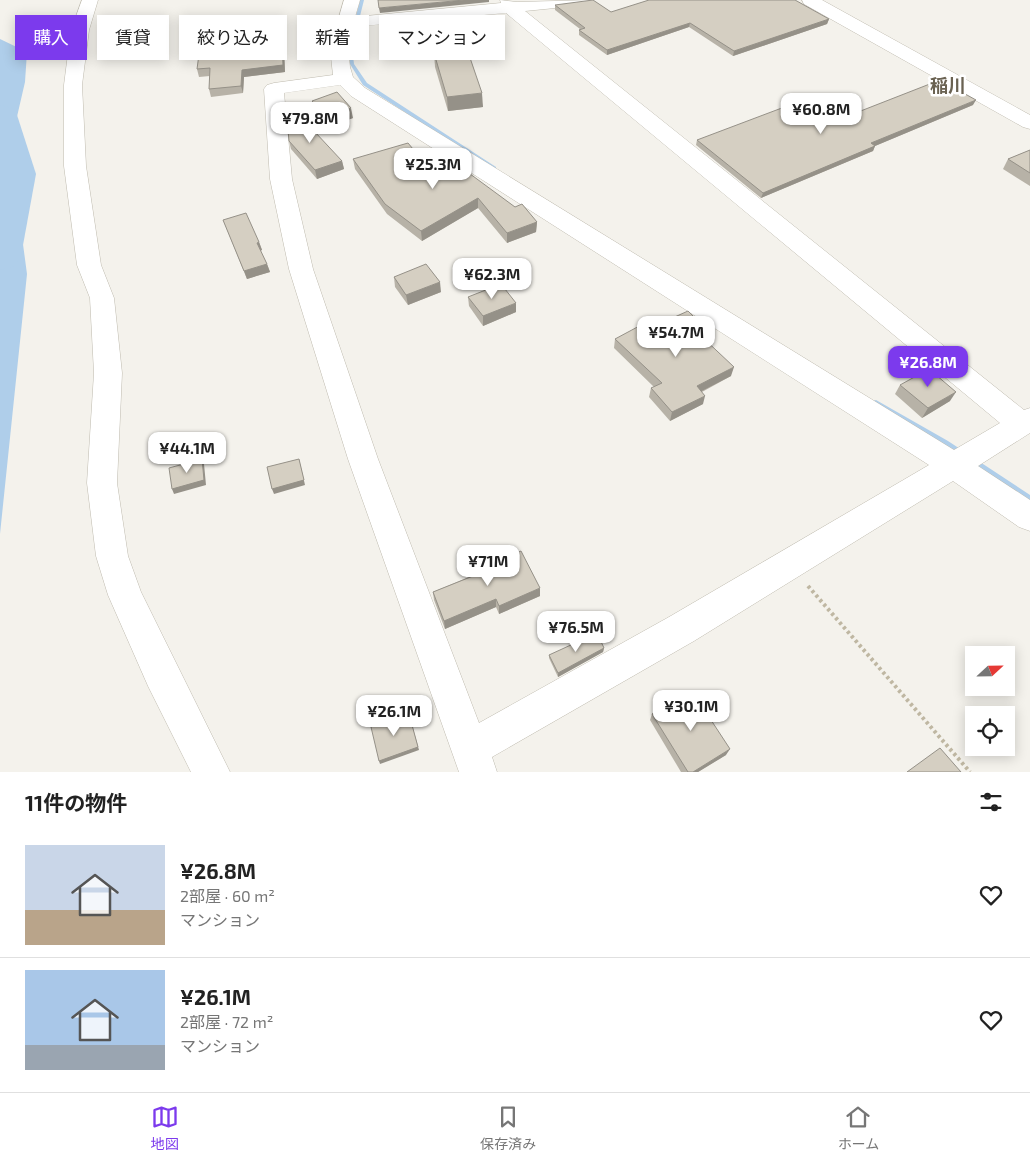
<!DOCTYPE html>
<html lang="ja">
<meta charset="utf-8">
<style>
:root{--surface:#fff;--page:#f2f2f2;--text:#222;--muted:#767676;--line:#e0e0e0;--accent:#7c3aed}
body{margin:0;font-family:"Exo 2","Noto Sans JP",sans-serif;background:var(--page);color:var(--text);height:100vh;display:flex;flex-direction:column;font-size:19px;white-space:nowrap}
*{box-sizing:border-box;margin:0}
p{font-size:16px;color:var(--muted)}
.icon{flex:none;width:28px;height:28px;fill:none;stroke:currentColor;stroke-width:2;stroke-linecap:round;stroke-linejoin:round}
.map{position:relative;height:772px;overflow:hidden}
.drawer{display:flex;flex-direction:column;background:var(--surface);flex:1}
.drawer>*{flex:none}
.hud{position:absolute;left:15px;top:15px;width:500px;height:45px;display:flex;gap:10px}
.needle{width:32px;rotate:68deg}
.fabs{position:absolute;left:965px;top:646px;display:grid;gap:10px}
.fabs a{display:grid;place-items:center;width:50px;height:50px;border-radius:0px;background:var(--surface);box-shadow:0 2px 12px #0003;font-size:25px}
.price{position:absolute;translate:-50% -42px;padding:0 11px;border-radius:10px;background:#fff;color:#222;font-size:16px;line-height:32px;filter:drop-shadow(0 1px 2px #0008)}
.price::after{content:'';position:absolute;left:50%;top:30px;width:15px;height:11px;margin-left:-8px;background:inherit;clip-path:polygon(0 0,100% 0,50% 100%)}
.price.active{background:var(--accent);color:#fff}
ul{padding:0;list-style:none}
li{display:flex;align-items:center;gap:15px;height:125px;padding:0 25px}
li+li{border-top:1px solid var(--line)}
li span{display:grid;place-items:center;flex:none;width:140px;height:100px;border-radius:0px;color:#555}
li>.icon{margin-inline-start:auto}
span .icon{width:60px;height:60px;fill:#fffc;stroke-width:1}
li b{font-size:21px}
h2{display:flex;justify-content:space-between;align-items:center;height:60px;padding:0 25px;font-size:21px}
.pill{padding:0 18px;border-radius:0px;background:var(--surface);box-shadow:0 2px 12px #0003;font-size:18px;line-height:45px}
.pill.active{background:var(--accent);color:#fff}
.tabs{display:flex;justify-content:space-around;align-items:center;height:70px;border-top:1px solid var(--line);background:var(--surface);font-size:14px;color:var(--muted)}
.tabs a{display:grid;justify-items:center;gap:2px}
.tabs .active{color:var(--accent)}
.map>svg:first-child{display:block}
.water{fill:#afceea}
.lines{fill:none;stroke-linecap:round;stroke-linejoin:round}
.stream{fill:#afceea;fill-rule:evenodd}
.river{fill:#afceea;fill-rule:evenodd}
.minor-casing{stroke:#bfbbaf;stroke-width:1}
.path{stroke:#bfb7a2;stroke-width:4;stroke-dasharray:3 3;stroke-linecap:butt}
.minor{fill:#fff;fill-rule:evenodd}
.wall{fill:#b7b2a7}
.shaded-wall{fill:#959188}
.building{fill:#d5cfc2;stroke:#959188}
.labels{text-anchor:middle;stroke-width:5;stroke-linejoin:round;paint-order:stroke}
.far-quarter-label{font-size:18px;font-weight:bold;fill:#6a6252;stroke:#fff}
</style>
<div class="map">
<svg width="1030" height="772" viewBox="0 0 1030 772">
<rect width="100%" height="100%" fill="#f4f2ec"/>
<!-- water -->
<polygon class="water" points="0,39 27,52 25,82 10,147 27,274 0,534"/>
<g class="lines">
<!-- stream -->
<g class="stream">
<polygon points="360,0 364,0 352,48 354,64 367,83 496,167 496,169 492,169 363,85 350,64 348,48"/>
<polygon points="876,400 948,441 1030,495 1030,503 942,445 873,405 872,403 873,401"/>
</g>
<!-- river -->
<polygon class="river" points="0,105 12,108 17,115 36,174 21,256 15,266 0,270"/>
<!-- minor casing -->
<g class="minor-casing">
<g id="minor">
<polygon points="82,0 98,0 89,30 82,85 86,166 101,265 114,298 122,373 117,483 128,556 141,592 230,772 191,772 148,686 108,595 96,556 87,483 94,373 90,298 77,265 64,166 64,85 71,30"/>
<path d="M344,0H360L355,17L501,3L500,0L517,2L593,0L591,4L585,5L525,11L1024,410L1030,408V433L978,466L1030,500V531L1019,527L953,481L694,641L492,757L497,772H459L348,459L289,269L270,179L264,89L267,85L274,83L333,75L330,48ZM506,13L1000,423L954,450L365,88L353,77L350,67L348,48L352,27ZM340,85L351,96L929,465L669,617L479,723L378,459L313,269L292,179L284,93Z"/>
<polygon points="802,0 822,0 1030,115 1030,129 1023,127 804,4"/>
</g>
</g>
<!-- path -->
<polyline class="path" points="808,586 970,772"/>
<!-- minor -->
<use href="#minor" class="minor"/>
</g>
<!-- wall -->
<g class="wall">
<polygon points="555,5 611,12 829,19 827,24 733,56 689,27 607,55 579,35 579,30 580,29 555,10"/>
<polygon points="279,28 280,35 280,43 282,43 284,50 285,72 244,77 243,93 211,97 209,89 210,76 199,77 197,69 258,37"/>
<polygon points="434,53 483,107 448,111 435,67"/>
<polygon points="312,101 353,118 330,126 314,111"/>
<polygon points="973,105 875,146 873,151 761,198 696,145 697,140 835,121"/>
<polygon points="289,141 342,161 344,169 317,179 291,149"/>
<polygon points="1030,150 1030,186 1003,169 1008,159"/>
<polygon points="353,159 438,179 515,207 537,222 536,232 507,243 478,208 422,241 387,214 355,169"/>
<polygon points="223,220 259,242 262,250 260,251 267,264 270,272 247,279"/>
<polygon points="394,277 441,292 408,305 395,287"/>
<polygon points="468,297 516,312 483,326 469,306"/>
<polygon points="648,329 708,331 705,340 731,376 702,392 703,404 670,421 649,397 651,388 654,387 614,348 615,339"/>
<polygon points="900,385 950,401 922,418 895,394"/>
<polygon points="481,568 540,596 499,614 496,607 445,629 434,600 433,592 481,572"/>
<polygon points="604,648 603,652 558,677 549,658 549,655"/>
<polygon points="652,714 726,755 698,772 681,772 650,720"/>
</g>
<!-- shaded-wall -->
<g class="shaded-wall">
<polygon points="464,0 489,0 489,2 380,13 379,8"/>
<polygon points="829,19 827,24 733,56 734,51"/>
<polygon points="690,23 689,27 607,55 607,50"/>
<polygon points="279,28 280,35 280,50 278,43"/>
<polygon points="282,43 284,50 285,72 244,77 243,93 241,86 242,70"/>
<polygon points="482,93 483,107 448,111 447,97"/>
<polygon points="976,100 973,105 875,146 873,151 761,198 763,193 871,143"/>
<polygon points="351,108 353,118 330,126 328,116"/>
<polygon points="342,161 344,169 317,179 315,170"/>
<polygon points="478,198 478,208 422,241 421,231"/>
<polygon points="537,222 536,232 507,243 507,233"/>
<polygon points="259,242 262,250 259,251 257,243"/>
<polygon points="267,264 270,272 247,279 244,271"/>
<polygon points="440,282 441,292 408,305 406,295"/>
<polygon points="516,303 516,312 483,326 483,316"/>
<polygon points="708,331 706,340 697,344 700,335"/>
<polygon points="734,367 731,376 694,395 697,386"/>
<polygon points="956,392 950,401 922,418 928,408"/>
<polygon points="705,396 703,404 670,421 672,412"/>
<polygon points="202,459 204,464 206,485 174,494 172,489"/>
<polygon points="299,459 305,485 274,494 272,489"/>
<polygon points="540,588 540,596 499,614 499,606"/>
<polygon points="496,599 496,607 445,629 444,621"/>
<polygon points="604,648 603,652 558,677 558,673"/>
<polygon points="409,714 419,750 380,764 379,761"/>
<polygon points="730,749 726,755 698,772 693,772"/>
</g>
<!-- building -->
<g class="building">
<polygon points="378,0 464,0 379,8"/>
<polygon points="593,0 611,12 649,0 795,0 829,19 734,51 690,23 607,50 579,30 585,28 555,5"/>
<polygon points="279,28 278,43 282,43 283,65 242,70 241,86 209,89 210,68 197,69 200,47 218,45 218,40 258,37 259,30"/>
<polygon points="467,49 482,93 447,97 434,53"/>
<polygon points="940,80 976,100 871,143 875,146 763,193 697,140 803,100 835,121"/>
<polygon points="337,92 351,108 328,116 312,101"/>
<polygon points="301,117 342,161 315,170 289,141 287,119"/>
<polygon points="408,143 438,179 462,168 515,207 522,204 537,222 507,233 478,198 421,231 385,204 353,159"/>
<polygon points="1030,150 1030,173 1008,159"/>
<polygon points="246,213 259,242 257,243 267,264 244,271 223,220"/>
<polygon points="426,264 440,282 406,295 394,277"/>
<polygon points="501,284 516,303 483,316 468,297"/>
<polygon points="688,311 708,331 700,335 734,367 697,386 705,396 672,412 651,388 662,383 615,339 643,324 648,329"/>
<polygon points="929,369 956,392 928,408 900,385"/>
<polygon points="202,459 204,480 172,489 169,468"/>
<polygon points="299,459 304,480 272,489 267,467"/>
<polygon points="521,551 540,588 499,606 496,599 444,621 433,592 483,572 481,568"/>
<polygon points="597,633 604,648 558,673 549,655"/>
<polygon points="692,691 730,749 693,772 688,772 652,714"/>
<polygon points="409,714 418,747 379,761 371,727"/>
<polygon points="940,748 961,772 907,772"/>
</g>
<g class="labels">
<!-- far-quarter labels -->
<g class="far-quarter-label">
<text x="948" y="92">稲川</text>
</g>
</g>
</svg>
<div class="fabs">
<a><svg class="needle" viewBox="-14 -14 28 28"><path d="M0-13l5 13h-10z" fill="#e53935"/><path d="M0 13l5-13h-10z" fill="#767676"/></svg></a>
<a><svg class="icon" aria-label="locate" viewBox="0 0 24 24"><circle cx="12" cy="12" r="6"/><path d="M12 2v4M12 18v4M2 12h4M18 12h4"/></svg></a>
</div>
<b class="price" style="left:821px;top:135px">¥60.8M</b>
<b class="price" style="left:310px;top:144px">¥79.8M</b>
<b class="price" style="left:433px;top:190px">¥25.3M</b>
<b class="price" style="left:492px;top:300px">¥62.3M</b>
<b class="price" style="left:676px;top:358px">¥54.7M</b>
<b class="price active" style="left:928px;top:388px">¥26.8M</b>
<b class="price" style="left:187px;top:474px">¥44.1M</b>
<b class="price" style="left:488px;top:587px">¥71M</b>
<b class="price" style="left:576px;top:653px">¥76.5M</b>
<b class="price" style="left:691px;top:732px">¥30.1M</b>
<b class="price" style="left:394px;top:737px">¥26.1M</b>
<div class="hud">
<a class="pill active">購入</a>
<a class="pill">賃貸</a>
<a class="pill">絞り込み</a>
<a class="pill">新着</a>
<a class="pill">マンション</a>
</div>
</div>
<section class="drawer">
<h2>11件の物件<svg class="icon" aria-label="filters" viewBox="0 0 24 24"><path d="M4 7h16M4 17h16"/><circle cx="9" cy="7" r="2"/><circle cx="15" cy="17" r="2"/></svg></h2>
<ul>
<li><span style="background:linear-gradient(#c9d6e8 65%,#b9a48a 0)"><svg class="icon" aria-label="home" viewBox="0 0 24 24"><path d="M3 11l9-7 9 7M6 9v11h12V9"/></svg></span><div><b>¥26.8M</b><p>2部屋 · 60 m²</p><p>マンション</p></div><svg class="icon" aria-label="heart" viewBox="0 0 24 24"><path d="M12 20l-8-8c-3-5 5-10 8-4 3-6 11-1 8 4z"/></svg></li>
<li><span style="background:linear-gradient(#a9c7e8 75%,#9aa5b1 0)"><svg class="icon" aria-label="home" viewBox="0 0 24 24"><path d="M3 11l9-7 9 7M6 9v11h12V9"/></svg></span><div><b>¥26.1M</b><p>2部屋 · 72 m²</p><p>マンション</p></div><svg class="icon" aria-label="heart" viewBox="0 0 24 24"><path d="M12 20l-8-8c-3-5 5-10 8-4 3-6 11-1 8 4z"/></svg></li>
</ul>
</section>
<nav class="tabs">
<a class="active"><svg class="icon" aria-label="map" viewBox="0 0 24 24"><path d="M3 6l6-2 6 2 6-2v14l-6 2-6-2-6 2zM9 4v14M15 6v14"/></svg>地図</a>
<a><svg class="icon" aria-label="saved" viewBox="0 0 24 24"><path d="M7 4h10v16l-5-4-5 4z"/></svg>保存済み</a>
<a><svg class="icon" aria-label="home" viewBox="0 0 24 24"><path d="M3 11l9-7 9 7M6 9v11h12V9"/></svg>ホーム</a>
</nav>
